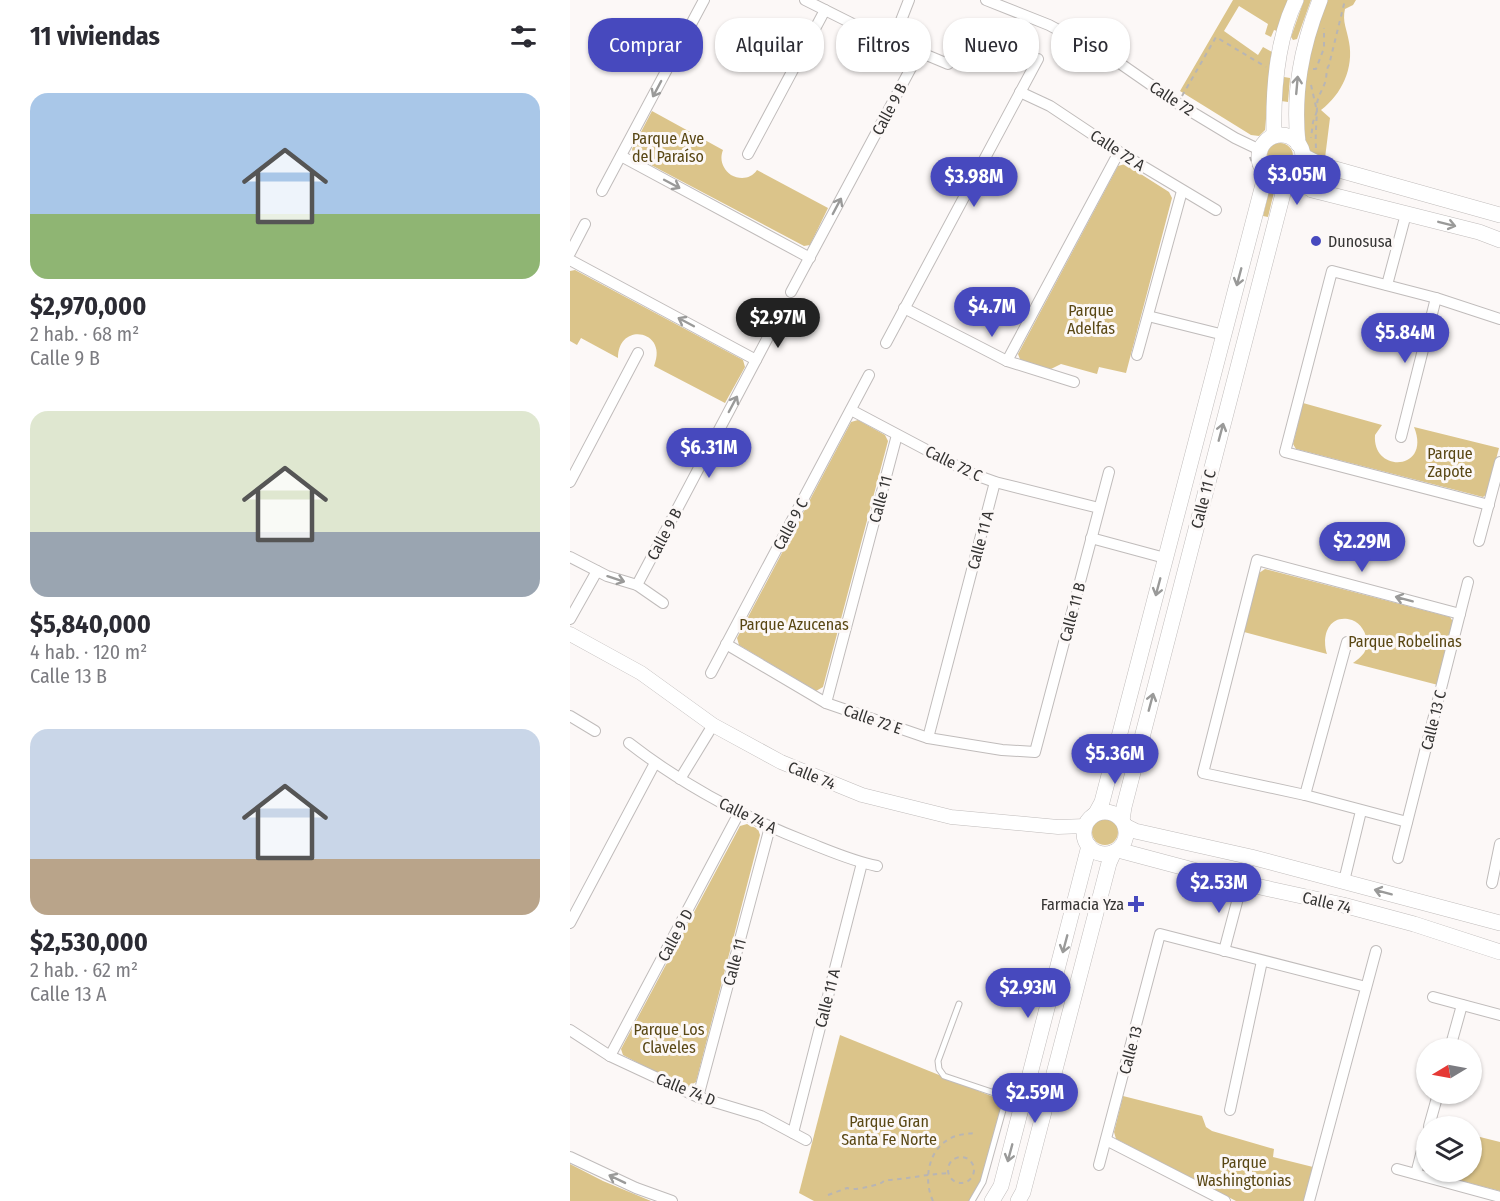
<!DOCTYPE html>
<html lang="es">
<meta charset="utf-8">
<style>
:root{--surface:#fff;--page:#f7f7f7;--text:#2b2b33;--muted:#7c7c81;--accent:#4749be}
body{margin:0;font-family:"Fira Sans Condensed",sans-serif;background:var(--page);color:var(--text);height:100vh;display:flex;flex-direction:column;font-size:22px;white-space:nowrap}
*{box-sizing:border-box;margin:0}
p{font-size:20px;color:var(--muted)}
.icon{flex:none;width:33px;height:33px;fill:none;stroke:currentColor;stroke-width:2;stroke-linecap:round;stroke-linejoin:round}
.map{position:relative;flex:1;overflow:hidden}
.drawer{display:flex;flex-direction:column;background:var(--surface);width:570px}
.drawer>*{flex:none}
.top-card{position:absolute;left:18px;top:18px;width:570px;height:54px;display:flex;gap:12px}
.needle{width:39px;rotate:260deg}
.tools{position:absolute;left:846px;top:1038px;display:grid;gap:12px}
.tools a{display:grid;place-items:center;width:66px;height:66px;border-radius:50%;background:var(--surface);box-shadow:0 2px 4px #0004;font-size:30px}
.price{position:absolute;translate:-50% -51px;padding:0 14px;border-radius:21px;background:var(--accent);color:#fff;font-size:20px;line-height:39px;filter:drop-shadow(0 2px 3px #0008)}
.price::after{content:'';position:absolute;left:50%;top:36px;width:18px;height:14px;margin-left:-9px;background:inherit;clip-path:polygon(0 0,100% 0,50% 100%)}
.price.on{background:#222;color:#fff}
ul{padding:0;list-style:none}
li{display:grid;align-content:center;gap:12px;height:318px;padding:0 30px}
li span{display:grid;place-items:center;height:186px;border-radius:18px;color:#555}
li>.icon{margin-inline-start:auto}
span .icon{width:108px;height:108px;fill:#fffc;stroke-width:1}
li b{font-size:26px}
h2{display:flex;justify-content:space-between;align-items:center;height:72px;padding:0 30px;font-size:26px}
.chip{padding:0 21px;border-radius:24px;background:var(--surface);box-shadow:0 2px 4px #0004;font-size:21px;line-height:54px}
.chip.on{background:var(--accent);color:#fff}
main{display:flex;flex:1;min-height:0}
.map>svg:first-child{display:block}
.green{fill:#dbc48a}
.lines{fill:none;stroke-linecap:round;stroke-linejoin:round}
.service-casing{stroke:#c0bcbb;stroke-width:7}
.minor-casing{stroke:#c0bcbb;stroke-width:12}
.tertiary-casing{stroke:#c0bcbb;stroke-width:15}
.secondary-casing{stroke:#c0bcbb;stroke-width:16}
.path{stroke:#b8b5b4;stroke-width:2;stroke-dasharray:4.5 4.5;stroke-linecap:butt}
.service{stroke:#fff;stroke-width:5}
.minor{stroke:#fff;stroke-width:10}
.tertiary{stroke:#fff;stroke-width:14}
.secondary{stroke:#fff;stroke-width:15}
.oneway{stroke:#9a9a99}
.poi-dot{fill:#4749be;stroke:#fcf8f7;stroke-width:2}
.labels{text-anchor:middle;stroke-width:6;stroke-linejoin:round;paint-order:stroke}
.street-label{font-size:16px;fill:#353433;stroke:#fcf8f7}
.park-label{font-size:16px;fill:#594714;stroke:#fcf8f7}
.poi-label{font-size:16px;fill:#353433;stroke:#fcf8f7;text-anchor:start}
</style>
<main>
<section class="drawer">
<h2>11 viviendas<svg class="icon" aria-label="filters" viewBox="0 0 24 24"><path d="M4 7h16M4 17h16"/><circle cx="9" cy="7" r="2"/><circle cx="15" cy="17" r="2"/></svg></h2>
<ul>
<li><span style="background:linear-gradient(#a9c7e8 65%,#8fb573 0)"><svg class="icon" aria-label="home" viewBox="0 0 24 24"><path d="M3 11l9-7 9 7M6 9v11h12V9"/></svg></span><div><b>$2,970,000</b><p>2 hab. · 68 m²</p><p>Calle 9 B</p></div></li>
<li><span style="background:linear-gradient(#dfe7d0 65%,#9aa5b1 0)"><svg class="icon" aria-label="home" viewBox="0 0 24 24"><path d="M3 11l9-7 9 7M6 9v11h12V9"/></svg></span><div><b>$5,840,000</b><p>4 hab. · 120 m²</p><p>Calle 13 B</p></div></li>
<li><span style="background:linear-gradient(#c9d6e8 70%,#b9a48a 0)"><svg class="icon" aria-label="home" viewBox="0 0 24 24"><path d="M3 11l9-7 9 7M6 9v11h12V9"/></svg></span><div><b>$2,530,000</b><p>2 hab. · 62 m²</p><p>Calle 13 A</p></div></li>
</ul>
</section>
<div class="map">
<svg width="930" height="1201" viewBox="0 0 930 1201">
<rect width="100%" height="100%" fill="#fcf8f7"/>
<!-- green -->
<g class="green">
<polygon points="663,0 718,0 707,31 704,30 701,37 695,34 698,24 669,6 654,31 688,55 693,47 702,52 695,130 689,136 681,135 610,91"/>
<polygon points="734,0 741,0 727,39 723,40 721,37"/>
<path d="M757,0H786L783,5L775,9C772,22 777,29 779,42C784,68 772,94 751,110L760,118L755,158L748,157L737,148L732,117L737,61Z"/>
<polygon points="714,77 720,78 718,102 711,101"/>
<path d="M82,111L153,150C149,160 153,169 161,175C170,180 181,179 187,170L258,208L240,245L234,246L64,156L62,149Z"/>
<circle cx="710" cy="156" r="13"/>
<polygon points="555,164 599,192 602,198 556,373 529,367 527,374 491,364 481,369 451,362 448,354 548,166"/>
<polygon points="738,165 765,175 762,187 750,183 733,174"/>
<polygon points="701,183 706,184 698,217 693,216"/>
<path d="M5,270L173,360L175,367L155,403L84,366C99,330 48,321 48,358L11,338L7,345L0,341V271Z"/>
<path d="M733,403L812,425L805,435C802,474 862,471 844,427L929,448L917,494L913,497L726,449L723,444Z"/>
<polygon points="288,420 315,435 318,441 253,687 246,691 169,645 167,638 281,422"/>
<path d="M695,569L880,617L884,623L868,685L783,663C787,660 791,657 794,653C801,642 794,624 782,620C759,613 751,636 757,654L674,632L689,573Z"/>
<circle cx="535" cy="832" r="13"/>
<polygon points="177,824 188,829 190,835 126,1082 119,1086 87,1073 53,1055 51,1049 170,826"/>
<polygon points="270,1035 436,1102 417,1178 403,1201 244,1201 229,1193"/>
<polygon points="553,1096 632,1116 636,1127 642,1131 704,1149 703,1157 743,1167 734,1201 666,1201 546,1139 544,1132"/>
<polygon points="902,1135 930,1142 930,1191 857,1172 854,1166 856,1156 856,1172 902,1172"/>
<polygon points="0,1164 33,1181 81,1201 0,1201"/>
</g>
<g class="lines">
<!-- service casing -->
<g class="service-casing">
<g id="service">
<polyline points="389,1004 368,1061 369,1069 374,1076 451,1102"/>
<polyline points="402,1201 413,1182 433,1110"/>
</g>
</g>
<!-- minor casing -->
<g class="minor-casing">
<g id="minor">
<polyline points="235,0 287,26 378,64"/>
<polyline points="416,0 479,25 548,62 607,103 665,138 690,150"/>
<polyline points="323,41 339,0"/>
<polyline points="450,92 480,106 549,152 646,210"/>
<polyline points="178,154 255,10"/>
<polyline points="51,156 240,258"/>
<polyline points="32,191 134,0"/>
<polyline points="0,253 15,224"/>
<polyline points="0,260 186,360"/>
<polyline points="817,285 836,214"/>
<polyline points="221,292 349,53"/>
<polyline points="334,308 437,361 504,382"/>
<polyline points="578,316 654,335"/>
<polyline points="316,343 468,59"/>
<polyline points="567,355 612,191"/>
<polyline points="437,361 549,152"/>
<polyline points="281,410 400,473 425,482 529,508"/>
<polyline points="831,437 866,298"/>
<polyline points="0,482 68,353"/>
<polyline points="919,505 715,452 762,271 866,298 930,319"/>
<polyline points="521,538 595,558"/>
<polyline points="909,541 930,462"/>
<polyline points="0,557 37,576 67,585 93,603"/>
<polyline points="67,585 205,324"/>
<polyline points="0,619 27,571"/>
<polyline points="156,644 256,703 358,738 432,750 465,752 539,472"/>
<polyline points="141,673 299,375"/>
<polyline points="256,703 327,435"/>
<polyline points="0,716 25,731"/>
<polyline points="358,738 425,482"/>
<path d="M59,743C113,785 173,817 237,842C260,851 282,861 307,866"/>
<polyline points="110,779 143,725"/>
<polyline points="735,795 777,642"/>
<polyline points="837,822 735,795 633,773 687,560 890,614"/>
<polyline points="828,858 898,582"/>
<polyline points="774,881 791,811"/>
<polyline points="922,883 930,844"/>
<polyline points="0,923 85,763"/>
<polyline points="654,951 672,883"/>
<polyline points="863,997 930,1015"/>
<polyline points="0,1030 40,1056 128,1097 191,1116 236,1140"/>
<polyline points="880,1048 892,1005"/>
<polyline points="40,1056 169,813"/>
<polyline points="128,1097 200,827"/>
<polyline points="660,1110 692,961"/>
<polyline points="859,1126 868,1094"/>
<polyline points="223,1133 292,863"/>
<polyline points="536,1140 655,1201"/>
<polyline points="0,1157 66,1188 102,1201"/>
<polyline points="529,1165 590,934 796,987"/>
<polyline points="827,1169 930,1197"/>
<polyline points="846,1174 856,1135"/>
<polyline points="739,1201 806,951"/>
</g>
</g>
<!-- tertiary casing -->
<g class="tertiary-casing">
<polyline id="tertiary" points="0,634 71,673 143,725 211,762 292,795 381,817 488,827 515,826"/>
</g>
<!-- secondary casing -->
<g class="secondary-casing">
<g id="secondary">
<circle cx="711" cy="157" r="22"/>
<path d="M704,136C703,91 706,41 726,0"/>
<path d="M728,144C723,92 731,48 750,0"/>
<polyline points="733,156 751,165 930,215"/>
<polyline points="722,176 742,190 909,232 930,240"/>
<circle cx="535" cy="833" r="21"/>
<polyline points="526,813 532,802 696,173"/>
<polyline points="552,820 554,807 717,178"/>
<polyline points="555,826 565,831 681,857 930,923"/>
<polyline points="548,850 672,883 773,905 844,924 930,952"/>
<polyline points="422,1201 431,1186 519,846"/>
<polyline points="448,1201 453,1192 539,863 544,852"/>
</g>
</g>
<!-- path -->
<g class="path">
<polyline points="743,69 746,69 754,48 754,28"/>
<polyline points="741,85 747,111 743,122 741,138"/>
<polyline points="612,96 646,37 696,67"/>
<path d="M746,148C745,133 747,119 747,105C747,96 755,87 756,78C757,72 756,70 759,65L775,0"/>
<polyline points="680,157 684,168"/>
<circle cx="391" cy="1170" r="13"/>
<path d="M258,1195L277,1188C285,1191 301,1186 309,1184C314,1182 313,1180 318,1180C338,1179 357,1174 379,1173"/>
<path d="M363,1201C353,1180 358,1149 381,1138C388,1134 397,1134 404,1133"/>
</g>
<!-- service -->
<use href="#service" class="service"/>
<!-- minor -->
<use href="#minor" class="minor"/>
<!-- tertiary -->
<use href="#tertiary" class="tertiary"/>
<!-- secondary -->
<use href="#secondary" class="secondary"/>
</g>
<!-- one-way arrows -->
<defs><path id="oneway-shaft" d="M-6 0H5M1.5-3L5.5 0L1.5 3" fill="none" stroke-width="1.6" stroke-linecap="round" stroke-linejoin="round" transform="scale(1.5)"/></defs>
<g class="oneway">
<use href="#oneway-shaft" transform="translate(727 85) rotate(-85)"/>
<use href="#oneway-shaft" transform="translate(87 89) rotate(118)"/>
<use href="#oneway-shaft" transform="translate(102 184) rotate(28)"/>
<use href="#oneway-shaft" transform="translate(267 206) rotate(-62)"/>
<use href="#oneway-shaft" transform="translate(877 224) rotate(14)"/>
<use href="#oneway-shaft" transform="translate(669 277) rotate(105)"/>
<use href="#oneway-shaft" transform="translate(116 322) rotate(-152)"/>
<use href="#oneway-shaft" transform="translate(163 404) rotate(-62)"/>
<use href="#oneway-shaft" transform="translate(651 432) rotate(-75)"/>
<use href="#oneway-shaft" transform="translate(46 579) rotate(18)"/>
<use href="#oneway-shaft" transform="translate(588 587) rotate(105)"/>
<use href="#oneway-shaft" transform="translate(834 599) rotate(-165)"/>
<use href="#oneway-shaft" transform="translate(581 702) rotate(-75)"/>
<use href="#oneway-shaft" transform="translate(813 892) rotate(-165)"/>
<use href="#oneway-shaft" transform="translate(495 944) rotate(105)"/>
<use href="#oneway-shaft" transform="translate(440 1153) rotate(105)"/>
<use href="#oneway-shaft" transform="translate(47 1179) rotate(-154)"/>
</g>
<!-- markers -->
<g class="poi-dot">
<circle cx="746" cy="241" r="6"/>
<path d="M563 895h6v6h6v6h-6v6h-6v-6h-6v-6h6z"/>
</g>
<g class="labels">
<!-- street labels -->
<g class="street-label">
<text transform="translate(602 98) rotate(33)" y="6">Calle 72</text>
<text transform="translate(319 109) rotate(-62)" y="6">Calle 9 B</text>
<text transform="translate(548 150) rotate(33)" y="6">Calle 72 A</text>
<text transform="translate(384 463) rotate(26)" y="6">Calle 72 C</text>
<text transform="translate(310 499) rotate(-75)" y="6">Calle 11</text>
<text transform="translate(633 499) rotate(-76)" y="6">Calle 11 C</text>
<text transform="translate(220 524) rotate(-62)" y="6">Calle 9 C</text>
<text transform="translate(94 534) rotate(-62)" y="6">Calle 9 B</text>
<text transform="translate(410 540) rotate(-75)" y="6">Calle 11 A</text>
<text transform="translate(502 612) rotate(-75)" y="6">Calle 11 B</text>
<text transform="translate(303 719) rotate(19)" y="6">Calle 72 E</text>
<text transform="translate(863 720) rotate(-76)" y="6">Calle 13 C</text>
<text transform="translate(242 775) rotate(22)" y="6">Calle 74</text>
<text transform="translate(178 815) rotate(26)" y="6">Calle 74 A</text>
<text transform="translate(757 902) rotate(13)" y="6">Calle 74</text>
<text transform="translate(105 935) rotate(-62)" y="6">Calle 9 D</text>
<text transform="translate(164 962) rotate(-75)" y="6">Calle 11</text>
<text transform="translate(257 998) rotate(-76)" y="6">Calle 11 A</text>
<text transform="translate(560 1050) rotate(-75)" y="6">Calle 13</text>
<text transform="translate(116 1089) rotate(22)" y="6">Calle 74 D</text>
</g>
<!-- park labels -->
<g class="park-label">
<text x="98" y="144">Parque Ave<tspan x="98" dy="18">del Paraíso</tspan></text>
<text x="521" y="316">Parque<tspan x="521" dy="18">Adelfas</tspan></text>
<text x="880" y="459">Parque<tspan x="880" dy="18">Zapote</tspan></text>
<text x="224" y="630">Parque Azucenas</text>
<text x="835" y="647">Parque Robelinas</text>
<text x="99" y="1035">Parque Los<tspan x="99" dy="18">Claveles</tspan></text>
<text x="319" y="1127">Parque Gran<tspan x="319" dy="18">Santa Fe Norte</tspan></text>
<text x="674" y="1168">Parque<tspan x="674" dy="18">Washingtonias</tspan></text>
</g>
<!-- poi labels -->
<g class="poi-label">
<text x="758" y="247">Dunosusa</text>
<text x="554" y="910" text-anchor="end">Farmacia Yza</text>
</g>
</g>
</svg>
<div class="tools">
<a><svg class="needle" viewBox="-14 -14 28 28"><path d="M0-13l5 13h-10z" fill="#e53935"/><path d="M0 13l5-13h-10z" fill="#7c7c81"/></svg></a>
<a><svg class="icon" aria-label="layers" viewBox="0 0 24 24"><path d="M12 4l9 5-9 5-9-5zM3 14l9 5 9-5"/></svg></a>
</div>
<b class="price" style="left:727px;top:206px">$3.05M</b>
<b class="price" style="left:404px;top:208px">$3.98M</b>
<b class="price" style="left:422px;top:338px">$4.7M</b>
<b class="price on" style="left:208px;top:349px">$2.97M</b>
<b class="price" style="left:835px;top:364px">$5.84M</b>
<b class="price" style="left:139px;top:479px">$6.31M</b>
<b class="price" style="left:792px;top:573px">$2.29M</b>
<b class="price" style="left:545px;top:785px">$5.36M</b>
<b class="price" style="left:649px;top:914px">$2.53M</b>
<b class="price" style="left:458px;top:1019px">$2.93M</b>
<b class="price" style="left:465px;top:1124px">$2.59M</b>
<div class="top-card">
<a class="chip on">Comprar</a>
<a class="chip">Alquilar</a>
<a class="chip">Filtros</a>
<a class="chip">Nuevo</a>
<a class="chip">Piso</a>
</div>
</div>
</main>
